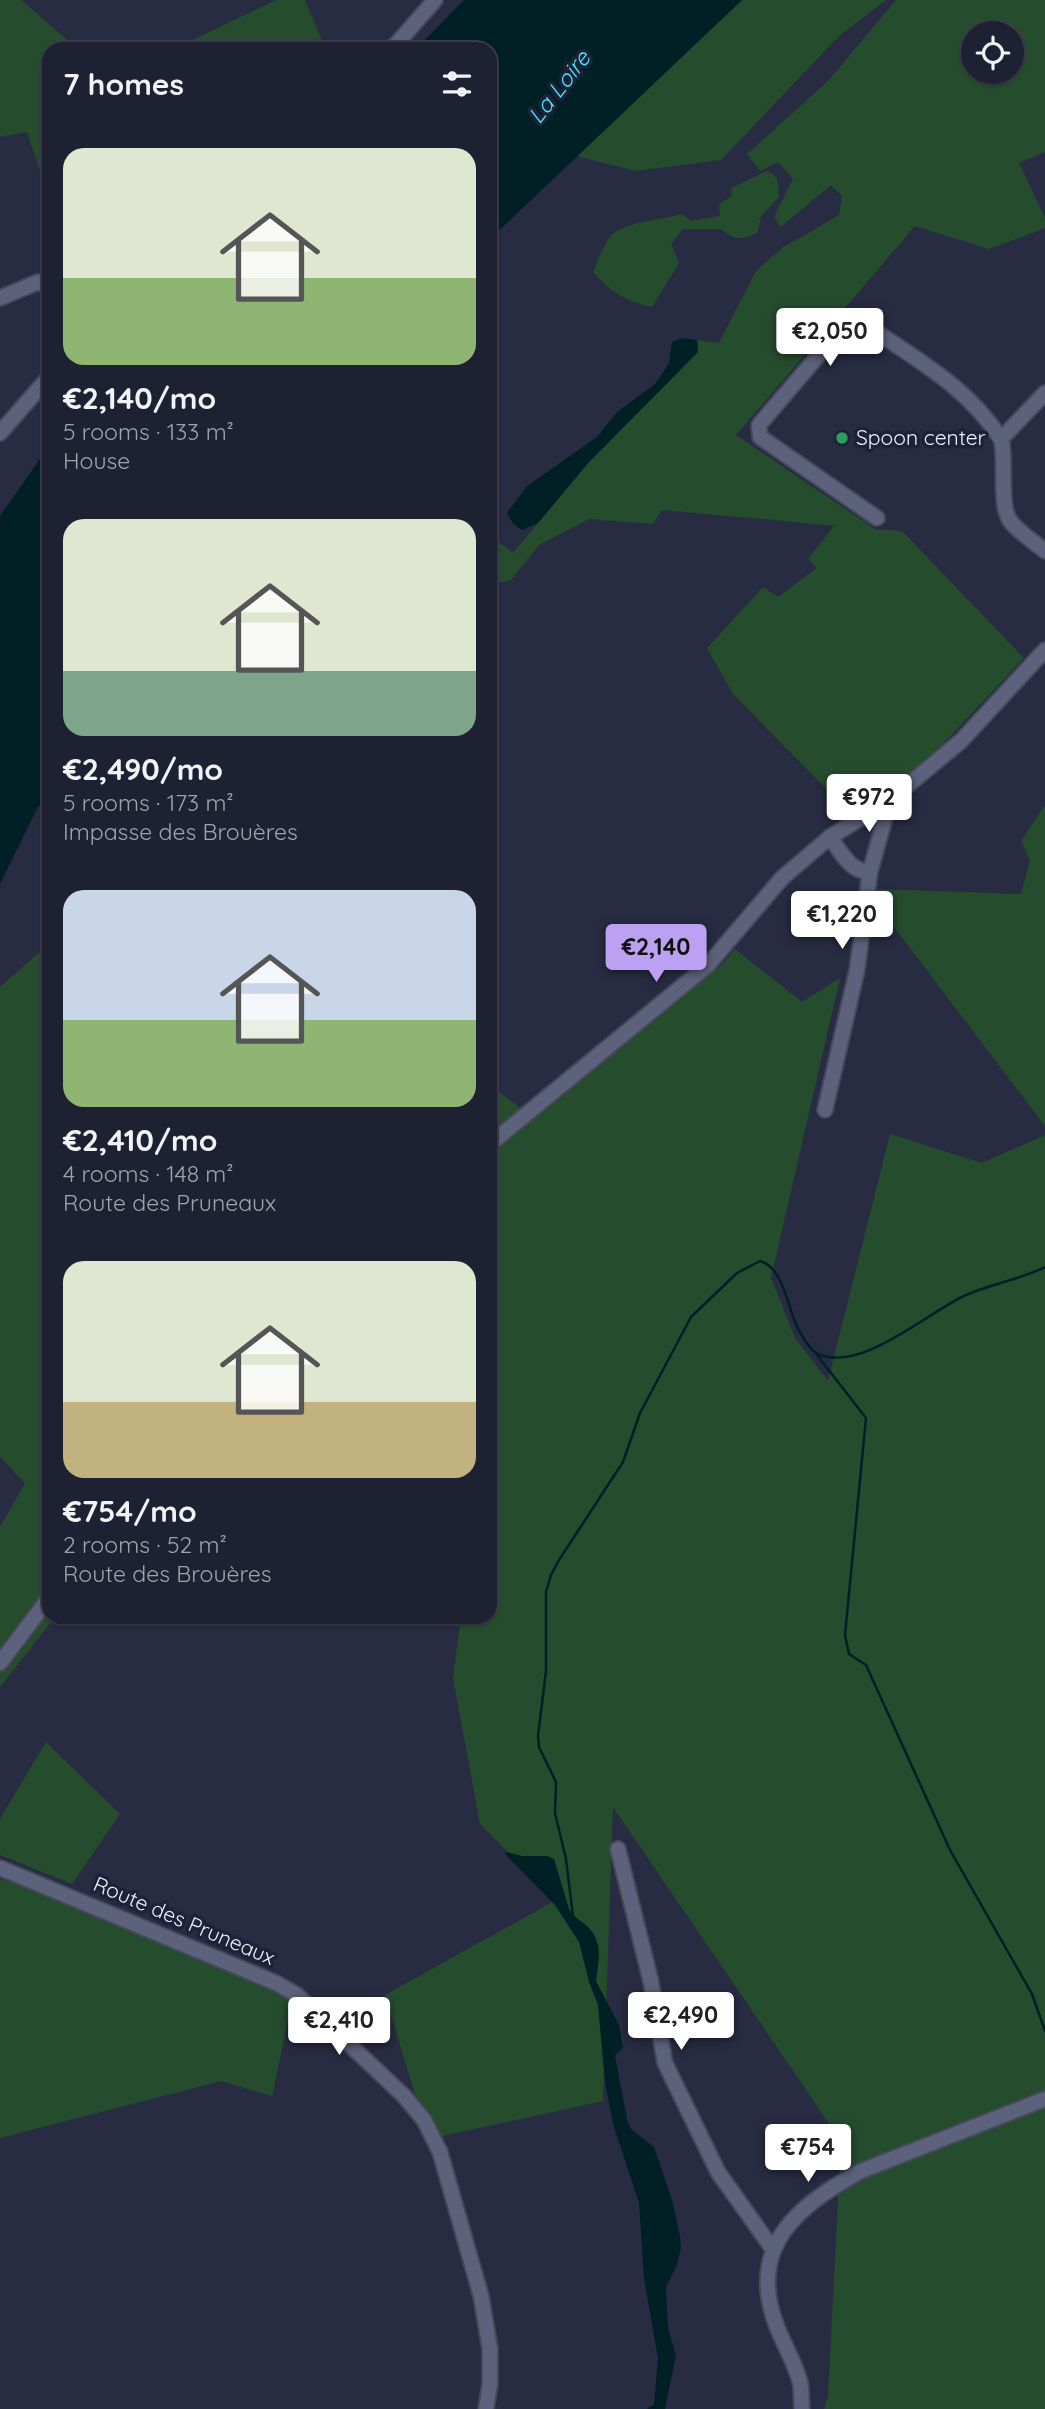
<!DOCTYPE html>
<meta charset="utf-8">
<style>
:root{--surface:#1e2132;--page:#2b2e3e;--text:#f1f3f6;--muted:#a1a3ac;--line:#3c3e4d;--accent:#bca0f2}
body{margin:0;font-family:Quicksand,sans-serif;background:var(--page);color:var(--text);height:100vh;display:flex;flex-direction:column;font-size:26px;white-space:nowrap}
*{box-sizing:border-box;margin:0}
p{font-size:23px;color:var(--muted)}
.icon{flex:none;width:38px;height:38px;fill:none;stroke:currentColor;stroke-width:2;stroke-linecap:round;stroke-linejoin:round}
.map{position:relative;flex:1;overflow:hidden}
.side{position:absolute;left:42px;top:42px;width:455px;height:1582px;display:flex;flex-direction:column;background:var(--surface);border-radius:21px;box-shadow:0 2px 5px #0004,0 0 0 2px var(--line)}
.side>*{flex:none}
.controls{position:absolute;left:961px;top:21px;display:grid;gap:14px}
.controls a{display:grid;place-items:center;width:63px;height:63px;border-radius:50%;background:var(--surface);box-shadow:0 2px 5px #0004,0 0 0 2px var(--line);font-size:35px}
.price{position:absolute;translate:-50% -60px;padding:0 16px;border-radius:7px;background:#fff;color:#222;font-size:23px;line-height:46px;filter:drop-shadow(0 2px 4px #0008)}
.price::after{content:'';position:absolute;left:50%;top:42px;width:21px;height:16px;margin-left:-10px;background:inherit;clip-path:polygon(0 0,100% 0,50% 100%)}
.price.current{background:var(--accent);color:#111}
ul{padding:0;list-style:none}
li{display:grid;align-content:center;gap:14px;height:371px;padding:0 21px}
li span{display:grid;place-items:center;height:217px;border-radius:21px;color:#555}
li>.icon{margin-inline-start:auto}
span .icon{width:126px;height:126px;fill:#fffc;stroke-width:1}
li b{font-size:30px}
h2{display:flex;justify-content:space-between;align-items:center;height:84px;padding:0 21px;font-size:30px}
.map>svg:first-child{display:block}
.green{fill:#264c2e;fill-rule:evenodd}
.water{fill:#002025}
.lines{fill:none;stroke-linecap:round;stroke-linejoin:round}
.stream{stroke:#002025;stroke-width:2.5}
.minor-casing{stroke:#45495b;stroke-width:18}
.minor{stroke:#5c627b;stroke-width:14}
.leisure-dot{fill:#2e9e5b;stroke:#1e2237;stroke-width:2.5}
.labels{text-anchor:middle;stroke-width:7;stroke-linejoin:round;paint-order:stroke}
.poi-label{font-size:21px;fill:#ebeffe;stroke:#1e2237;text-anchor:start}
.street-label{font-size:21px;fill:#ebeffe;stroke:#1e2237}
.water-label{font-size:23px;font-style:italic;fill:#45e9fe;stroke:#1e2237}
</style>
<div class="map">
<svg width="1045" height="2409" viewBox="0 0 1045 2409">
<rect width="100%" height="100%" fill="#282c42"/>
<!-- green -->
<g class="green">
<polygon points="0,0 21,0 78,49 49,49 49,197 27,132 0,137"/>
<polygon points="276,0 305,0 323,43 316,49 174,49"/>
<polygon points="742,0 886,0 839,36 721,160 635,171 577,156"/>
<path d="M896,0H1045V152L1019,163L1045,218V228L989,249L915,226L736,435L875,529L902,531L1024,658L925,763L852,815L733,694L707,648L763,587L778,597L817,568L808,559L834,526H838L662,510L653,524L589,519L539,545L511,580L490,584V535L513,553L589,462L698,352L697,340L719,343L756,271L782,248L839,215L842,196L831,185L781,227L774,217L793,179L778,162L760,171L747,154L828,81ZM973,33H1012V72H973Z"/>
<path d="M767,171C779,176 779,185 779,197L758,220L761,219L757,233C741,241 735,240 721,229H683L671,244L679,263L652,307C625,301 612,293 593,272C598,261 603,246 610,237C621,222 663,220 681,214L691,221L720,216L719,204L732,196L731,188Z"/>
<polygon points="1045,805 1045,1126 875,902 877,889 1021,894 1030,861 1021,841"/>
<polygon points="49,944 49,1617 55,1617 0,1687 0,1527 25,1483 0,1457 0,987"/>
<polygon points="735,949 802,1002 840,978 771,1278 795,1338 828,1381 890,1134 982,1163 1045,1135 1045,2409 824,2409 828,2397 841,2141 613,1807 603,2101 442,2136 417,2101 385,1995 556,1900 480,1824 453,1678 461,1617 490,1617 490,1084 527,1114 721,965"/>
<polygon points="46,1742 120,1814 72,1884 0,1855 0,1819"/>
<polygon points="0,1879 19,1884 293,1997 272,2096 221,2081 0,2138"/>
</g>
<!-- water -->
<g class="water">
<polygon points="464,0 742,0 490,239 490,49 416,49"/>
<polygon points="682,338 697,340 698,352 589,462 538,523 522,530 513,524 507,513 527,486 597,437 617,412 655,384 669,363 672,342"/>
<polygon points="49,446 49,794 38,807 0,884 0,516"/>
<path d="M507,1852L522,1856H547L554,1859L569,1909C574,1918 582,1921 589,1928C604,1945 598,1962 596,1981L619,2025L623,2048L615,2055L627,2119L631,2129L654,2147L673,2203L680,2236L681,2248L677,2265L666,2287L668,2328L676,2355L665,2409H647L654,2404L658,2358L644,2279L639,2203L613,2124L605,2082L598,2005L589,1982L579,1942L555,1905L505,1854Z"/>
</g>
<g class="lines">
<!-- stream -->
<g class="stream">
<polyline points="817,1355 866,1418 845,1635 849,1654 866,1665 950,1850 1032,1994 1045,2031"/>
<path d="M573,1916L566,1859L555,1813L556,1782L539,1747L538,1736L546,1671V1592L551,1575L559,1560L623,1462L640,1413L691,1317L737,1273L760,1261C784,1268 788,1309 798,1329C803,1337 809,1350 818,1354C861,1373 927,1313 964,1296C990,1284 1019,1280 1045,1267"/>
</g>
<!-- minor casing -->
<g class="minor-casing">
<g id="minor">
<polyline points="392,49 435,0"/>
<polyline points="0,298 38,282 49,287"/>
<path d="M1045,393L1001,439C1007,460 998,506 1011,522C1020,533 1034,542 1045,551"/>
<polyline points="0,433 49,377"/>
<path d="M877,518L760,437L759,425L846,323H863C914,358 967,386 1001,439"/>
<path d="M830,837C841,852 850,872 870,872"/>
<polyline points="825,1110 857,970 870,872 890,800"/>
<polyline points="490,1144 708,965 782,878 830,837 890,800 961,741 1045,650"/>
<polyline points="0,1663 49,1598"/>
<polyline points="618,1849 651,1982 665,2063 718,2172 772,2248"/>
<polyline points="0,1868 276,1983 297,1995 404,2096 424,2120 440,2152 481,2296 490,2349 490,2384 486,2409"/>
<path d="M802,2409C801,2400 802,2390 800,2382C795,2363 784,2345 777,2327C746,2248 796,2206 861,2171L1045,2099"/>
</g>
</g>
<!-- minor -->
<use href="#minor" class="minor"/>
</g>
<!-- markers -->
<circle class="leisure-dot" cx="842" cy="438" r="7"/>
<g class="labels">
<!-- poi labels -->
<g class="poi-label">
<text x="856" y="445">Spoon center</text>
</g>
<!-- street labels -->
<g class="street-label">
<text transform="translate(184 1921) rotate(23)" y="7">Route des Pruneaux</text>
</g>
<!-- water labels -->
<g class="water-label">
<text transform="translate(559 87) rotate(-52)" y="8">La Loire</text>
</g>
</g>
</svg>
<div class="controls">
<a><svg class="icon" aria-label="locate" viewBox="0 0 24 24"><circle cx="12" cy="12" r="6"/><path d="M12 2v4M12 18v4M2 12h4M18 12h4"/></svg></a>
</div>
<b class="price" style="left:830px;top:368px">€2,050</b>
<b class="price" style="left:869px;top:834px">€972</b>
<b class="price" style="left:842px;top:951px">€1,220</b>
<b class="price current" style="left:656px;top:984px">€2,140</b>
<b class="price" style="left:681px;top:2052px">€2,490</b>
<b class="price" style="left:339px;top:2057px">€2,410</b>
<b class="price" style="left:808px;top:2184px">€754</b>
<section class="side">
<h2>7 homes<svg class="icon" aria-label="filters" viewBox="0 0 24 24"><path d="M4 7h16M4 17h16"/><circle cx="9" cy="7" r="2"/><circle cx="15" cy="17" r="2"/></svg></h2>
<ul>
<li><span style="background:linear-gradient(#dfe7d0 60%,#8fb573 0)"><svg class="icon" aria-label="home" viewBox="0 0 24 24"><path d="M3 11l9-7 9 7M6 9v11h12V9"/></svg></span><div><b>€2,140/mo</b><p>5 rooms · 133 m²</p><p>House</p></div></li>
<li><span style="background:linear-gradient(#dfe7d0 70%,#7fa58c 0)"><svg class="icon" aria-label="home" viewBox="0 0 24 24"><path d="M3 11l9-7 9 7M6 9v11h12V9"/></svg></span><div><b>€2,490/mo</b><p>5 rooms · 173 m²</p><p>Impasse des Brouères</p></div></li>
<li><span style="background:linear-gradient(#c9d6e8 60%,#8fb573 0)"><svg class="icon" aria-label="home" viewBox="0 0 24 24"><path d="M3 11l9-7 9 7M6 9v11h12V9"/></svg></span><div><b>€2,410/mo</b><p>4 rooms · 148 m²</p><p>Route des Pruneaux</p></div></li>
<li><span style="background:linear-gradient(#dfe7d0 65%,#c2b280 0)"><svg class="icon" aria-label="home" viewBox="0 0 24 24"><path d="M3 11l9-7 9 7M6 9v11h12V9"/></svg></span><div><b>€754/mo</b><p>2 rooms · 52 m²</p><p>Route des Brouères</p></div></li>
</ul>
</section>
</div>
